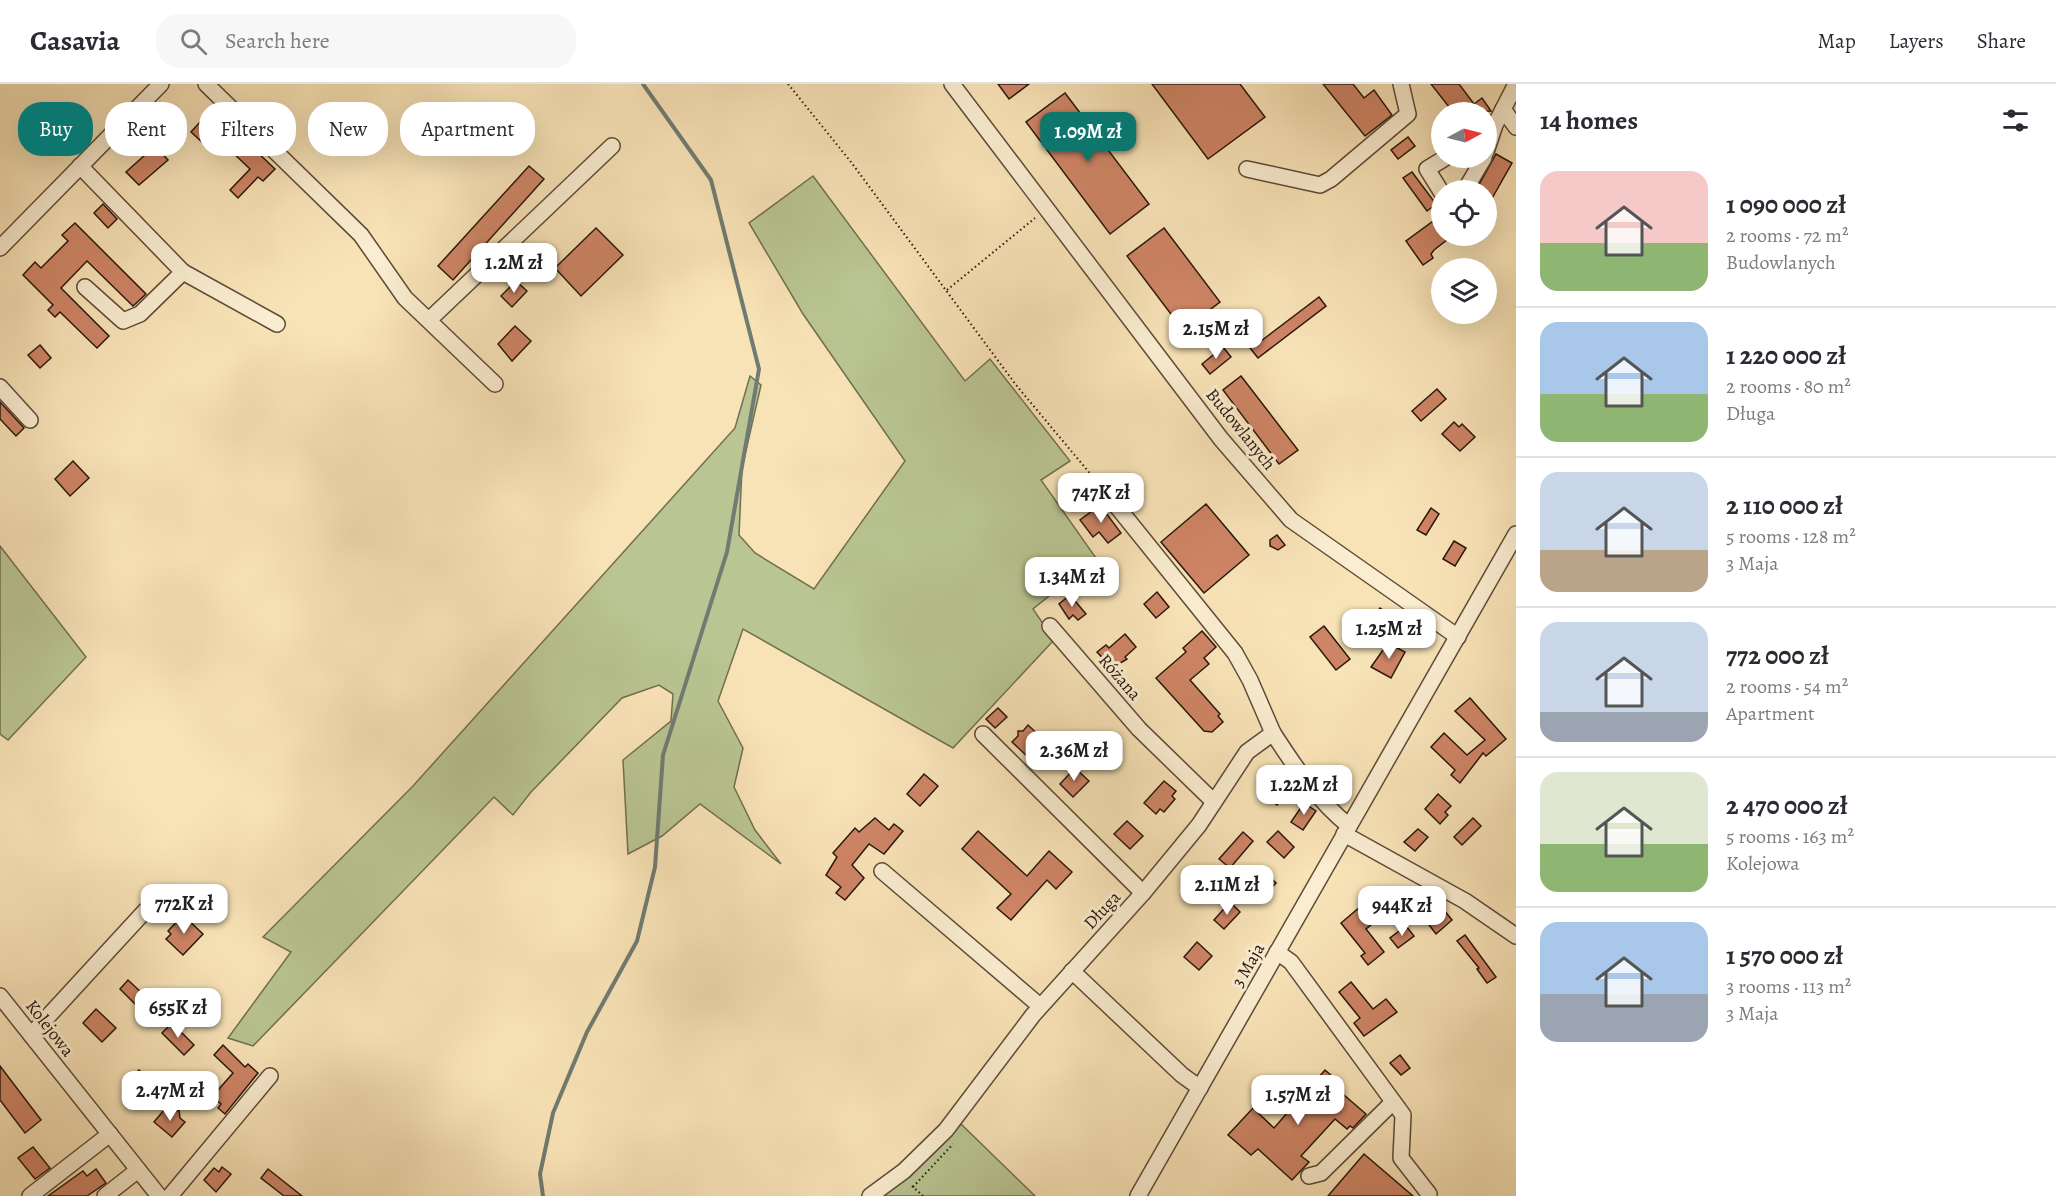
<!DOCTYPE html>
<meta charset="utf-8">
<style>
:root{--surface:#fff;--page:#f7f7f7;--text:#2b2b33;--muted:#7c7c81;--line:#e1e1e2;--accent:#0f766e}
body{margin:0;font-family:Alegreya,serif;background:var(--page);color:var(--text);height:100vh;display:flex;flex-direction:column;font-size:22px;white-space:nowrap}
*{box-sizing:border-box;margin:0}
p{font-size:20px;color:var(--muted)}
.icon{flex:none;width:33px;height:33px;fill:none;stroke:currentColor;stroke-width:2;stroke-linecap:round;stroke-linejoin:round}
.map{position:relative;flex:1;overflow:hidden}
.panel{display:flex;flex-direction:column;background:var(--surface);width:540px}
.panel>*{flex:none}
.top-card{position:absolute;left:18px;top:18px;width:570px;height:54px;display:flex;gap:12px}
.needle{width:39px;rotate:83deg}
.fabs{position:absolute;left:1431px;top:18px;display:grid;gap:12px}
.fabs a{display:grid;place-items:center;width:66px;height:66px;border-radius:50%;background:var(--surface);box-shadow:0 6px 24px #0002;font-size:30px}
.price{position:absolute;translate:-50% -51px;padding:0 14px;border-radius:12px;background:#fff;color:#222;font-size:20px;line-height:39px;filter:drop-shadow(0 2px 3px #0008)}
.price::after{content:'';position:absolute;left:50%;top:36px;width:18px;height:14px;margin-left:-9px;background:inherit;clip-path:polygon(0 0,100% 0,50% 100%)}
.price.active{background:var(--accent);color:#fff}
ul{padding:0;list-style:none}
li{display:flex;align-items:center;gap:18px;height:150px;padding:0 24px}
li+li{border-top:2px solid var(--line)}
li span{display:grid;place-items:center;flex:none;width:168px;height:120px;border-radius:18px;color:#555}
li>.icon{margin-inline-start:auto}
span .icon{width:72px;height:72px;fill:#fffc;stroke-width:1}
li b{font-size:26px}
h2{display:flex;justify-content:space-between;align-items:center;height:72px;padding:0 24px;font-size:26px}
.chip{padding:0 21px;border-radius:24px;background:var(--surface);box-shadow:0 6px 24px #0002;font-size:21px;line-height:54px}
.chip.active{background:var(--accent);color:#fff}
header{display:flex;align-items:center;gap:36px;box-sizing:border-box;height:84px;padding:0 30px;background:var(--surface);border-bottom:2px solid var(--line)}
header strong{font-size:28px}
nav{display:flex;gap:33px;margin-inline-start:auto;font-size:21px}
.search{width:420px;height:54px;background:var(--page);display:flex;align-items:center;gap:15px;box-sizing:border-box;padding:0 21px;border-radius:24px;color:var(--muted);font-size:22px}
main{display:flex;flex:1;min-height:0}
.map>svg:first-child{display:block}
.green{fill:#b9c592;stroke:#726e4f;stroke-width:1.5}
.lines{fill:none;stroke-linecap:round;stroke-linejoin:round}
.stream{stroke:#707b71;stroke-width:4}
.building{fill:#ce8566;stroke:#2a170c;stroke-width:1.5}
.minor-casing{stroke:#5e4a37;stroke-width:18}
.path{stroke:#2a170c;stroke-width:2;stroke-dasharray:1.5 3;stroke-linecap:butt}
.minor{stroke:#faedd0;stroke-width:15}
.labels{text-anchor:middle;stroke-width:6;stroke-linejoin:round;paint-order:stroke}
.street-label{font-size:18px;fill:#2a170c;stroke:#faedd0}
</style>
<header>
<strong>Casavia</strong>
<div class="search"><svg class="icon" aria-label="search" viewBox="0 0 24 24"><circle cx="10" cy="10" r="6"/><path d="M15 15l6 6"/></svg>Search here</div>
<nav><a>Map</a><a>Layers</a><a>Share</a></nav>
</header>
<main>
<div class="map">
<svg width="1516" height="1112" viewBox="0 0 1516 1112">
<rect width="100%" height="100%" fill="#f8e3b7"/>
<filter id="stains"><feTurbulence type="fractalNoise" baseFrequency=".00333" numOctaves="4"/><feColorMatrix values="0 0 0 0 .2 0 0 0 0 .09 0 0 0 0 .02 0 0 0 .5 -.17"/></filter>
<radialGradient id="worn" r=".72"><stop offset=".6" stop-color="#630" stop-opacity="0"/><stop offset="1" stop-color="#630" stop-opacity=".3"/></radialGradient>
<!-- green -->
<g class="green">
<polygon points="813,92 965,297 990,275 1070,377 1041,396 1096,474 1033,525 1054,556 953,664 743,545 718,617 743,664 734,703 755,746 781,780 700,720 662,752 628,770 623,676 671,637 673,610 659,601 622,614 531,708 513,731 494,713 253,962 228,954 291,868 263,853 413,702 735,344 750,292 761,301 742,384 739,451 755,469 814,505 905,377 803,230 749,139"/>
<polygon points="0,462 86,573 8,656 0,650"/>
<polygon points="961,1040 1035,1112 880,1112 933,1070"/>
</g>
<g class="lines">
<!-- stream -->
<polyline class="stream" points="543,1112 540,1090 553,1029 587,948 637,857 655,783 663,671 727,468 759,285 711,96 643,0"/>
</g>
<!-- building -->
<g class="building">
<polygon points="998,0 1029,0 1009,15"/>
<polygon points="1152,0 1240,0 1265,33 1208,75"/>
<polygon points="1323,0 1353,0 1364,14 1374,6 1392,31 1365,52"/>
<polygon points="1431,0 1459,0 1474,20 1482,14 1491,27 1453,28"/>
<polygon points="1065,9 1149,120 1110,150 1026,38"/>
<polygon points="212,25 275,85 263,97 258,93 238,114 230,106 250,85 213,50 204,60 191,48"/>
<polygon points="1408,53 1415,62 1398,75 1391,66"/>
<polygon points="155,62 168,76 139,101 126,88"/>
<polygon points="1496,70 1512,79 1486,125 1486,106 1476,106"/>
<polygon points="529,82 544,95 453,196 438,182"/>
<polygon points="1412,88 1436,120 1427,127 1403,94"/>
<polygon points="103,120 117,135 108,144 94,129"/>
<polygon points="1436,135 1442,141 1442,152 1452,152 1434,166 1431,170 1433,174 1423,181 1406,157"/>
<polygon points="75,139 146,210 133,222 87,177 61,204 109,252 97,264 60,228 55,233 48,226 53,221 23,191 35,178 41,184 68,157 62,151"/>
<polygon points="596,144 623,171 581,212 555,184"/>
<polygon points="1164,144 1220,218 1183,246 1127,172"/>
<polygon points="516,197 527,207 512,223 501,212"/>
<polygon points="1319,213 1326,222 1258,274 1242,254 1252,246 1261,257"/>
<polygon points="515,242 531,257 512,277 498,260"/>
<polygon points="40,261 51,274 40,284 28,271"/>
<polygon points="1223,263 1231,273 1210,290 1202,280"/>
<polygon points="1241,292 1298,366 1279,380 1223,306"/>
<polygon points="1437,305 1446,315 1421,337 1412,327"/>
<polygon points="0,318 24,344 16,352 0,335"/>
<polygon points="1454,338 1459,343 1462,340 1475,353 1460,367 1442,350"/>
<polygon points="73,377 89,394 70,412 55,395"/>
<polygon points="1206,420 1249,471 1204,509 1161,458"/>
<polygon points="1100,421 1121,449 1108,459 1099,448 1093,453 1080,436"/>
<polygon points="1431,424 1439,430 1426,451 1417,446"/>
<polygon points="1277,451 1285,461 1278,466 1270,462 1270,456"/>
<polygon points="1454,457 1466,464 1455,482 1443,475"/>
<polygon points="1157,508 1169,523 1156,534 1144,520"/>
<polygon points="1070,511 1086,530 1078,536 1073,531 1069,535 1059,520"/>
<polygon points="1380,524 1393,533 1387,542 1374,533"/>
<polygon points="1324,542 1350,575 1336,586 1310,553"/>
<polygon points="1202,547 1216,563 1204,574 1209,580 1190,596 1220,630 1218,632 1223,638 1212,648 1204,647 1156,594 1186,568 1183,564"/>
<polygon points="1125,550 1136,563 1125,573 1127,575 1112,584 1097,568 1106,561 1109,564"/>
<polygon points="1388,559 1405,568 1391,594 1371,583"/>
<polygon points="1470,614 1506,655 1486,672 1483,669 1460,699 1451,691 1455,686 1431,663 1444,649 1467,671 1485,656 1455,627"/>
<polygon points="998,624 1007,633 995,644 986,635"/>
<polygon points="1028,641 1045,657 1029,674 1012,658 1018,652 1018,647 1023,647"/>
<polygon points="1075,684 1089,697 1073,713 1060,700"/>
<polygon points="1280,689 1293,698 1277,721 1264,712"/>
<polygon points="924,690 938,702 920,722 907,710"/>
<polygon points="1164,697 1176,707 1172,712 1175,715 1164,728 1160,725 1156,730 1144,719"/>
<polygon points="1438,710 1451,722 1445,728 1448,731 1440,740 1425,725"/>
<polygon points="1304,719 1316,727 1303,746 1291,738"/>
<polygon points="875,734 889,746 894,740 903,747 884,770 869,760 852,781 864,794 845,816 836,809 841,803 826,791 837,773 833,769 855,744 859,748"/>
<polygon points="1473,734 1481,742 1462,761 1454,753"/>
<polygon points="1127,737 1143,752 1130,765 1114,750"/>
<polygon points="1418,745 1428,753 1415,767 1404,758"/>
<polygon points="978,747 1027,792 1049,767 1072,788 1056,805 1047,796 1011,836 997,824 1011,810 962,765"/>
<polygon points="1278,747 1294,763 1284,774 1267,758"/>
<polygon points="1243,748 1253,757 1230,784 1219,775"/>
<polygon points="1261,784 1276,799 1257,819 1245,809 1250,804 1246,800"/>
<polygon points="1204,792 1214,801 1205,812 1194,803"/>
<polygon points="1380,806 1394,823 1366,845 1384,868 1368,881 1361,872 1365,869 1341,839"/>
<polygon points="1230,818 1240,828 1224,845 1214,836"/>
<polygon points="1439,820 1452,836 1436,850 1423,833"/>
<polygon points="183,831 203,850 183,871 166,855 171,850 168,847"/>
<polygon points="1406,842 1414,852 1398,864 1390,854"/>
<polygon points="1465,851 1496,893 1487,899 1477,885 1479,884 1457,857"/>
<polygon points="1197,858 1212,872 1199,886 1184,873"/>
<polygon points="128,896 145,912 136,921 120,905"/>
<polygon points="1351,898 1373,925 1386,915 1397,928 1364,952 1354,939 1360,934 1339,908"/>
<polygon points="96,925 116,944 102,958 83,939"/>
<polygon points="172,939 194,961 184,971 162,949"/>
<polygon points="223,961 245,983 248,980 258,989 225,1030 218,1024 221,1020 212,1013 233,989 214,971"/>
<polygon points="1400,971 1410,984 1401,991 1390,979"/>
<polygon points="0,982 41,1036 25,1049 0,1016"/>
<polygon points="139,986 153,999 139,1014 125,1000"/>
<polygon points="1325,986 1341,1000 1337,1005 1366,1030 1353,1044 1350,1042 1347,1045 1335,1035 1301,1072 1309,1078 1292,1096 1258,1065 1251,1071 1228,1051 1253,1024 1274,1044"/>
<polygon points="165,1025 170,1029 179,1026 180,1034 185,1038 172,1053 154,1038"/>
<polygon points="33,1063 50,1084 35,1095 18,1074"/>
<polygon points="1364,1070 1413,1112 1328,1112"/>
<polygon points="222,1083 231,1090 216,1108 204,1096 214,1084 219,1088"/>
<polygon points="96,1085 106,1099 87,1112 48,1112 83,1087 87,1092"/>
<polygon points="268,1085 302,1112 284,1112 261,1094"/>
</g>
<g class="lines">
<!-- minor casing -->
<g class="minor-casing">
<g id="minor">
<polyline points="206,0 361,151 405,214 495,300"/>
<polyline points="952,0 1221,355 1291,436 1458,553"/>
<polyline points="1503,25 1516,43"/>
<polyline points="1486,68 1495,41 1516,0"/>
<polyline points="80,82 183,188 140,230 123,237 85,203"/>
<polyline points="1247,85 1320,101 1331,95 1408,30 1401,0"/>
<polyline points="1465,106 1484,74"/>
<polyline points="1442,109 1427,85 1445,74"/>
<polyline points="0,164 161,0"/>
<polyline points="183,188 277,240"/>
<polyline points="429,236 612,62"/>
<polyline points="0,303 30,336"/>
<polyline points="1102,404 1235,569 1250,596 1273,649"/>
<polyline points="1050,542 1139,645 1214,718"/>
<polyline points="983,650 1143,809"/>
<polyline points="1344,750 1465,817 1516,852"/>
<polyline points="882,787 1040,922"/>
<polyline points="1277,868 1291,878 1403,1031 1401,1074 1429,1110"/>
<polyline points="1072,887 1182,991 1200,1004"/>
<polyline points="0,912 159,1112"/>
<polyline points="31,951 145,827"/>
<polyline points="1309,1092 1321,1089 1393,1018"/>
<polyline points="30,1112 110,1050"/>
<polyline points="105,1112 138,1086"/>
<polyline points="170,1112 270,992"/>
<path d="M870,1112L904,1087L946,1046L1033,931L1143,809L1199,741L1247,668L1273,649C1295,683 1317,716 1349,742"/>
<polyline points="1138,1112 1516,450"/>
</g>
</g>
<!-- path -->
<g class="path">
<polyline points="788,0 851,78 1016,301 1093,393"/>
<polyline points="947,206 1035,134"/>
<polyline points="912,1102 923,1112"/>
<polyline points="913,1103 953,1060"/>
</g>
<!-- minor -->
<use href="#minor" class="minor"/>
</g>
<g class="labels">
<!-- street labels -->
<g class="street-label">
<text transform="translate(1241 345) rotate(51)" y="6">Budowlanych</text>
<text transform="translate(1120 593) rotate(49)" y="6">Różana</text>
<text transform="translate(1102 826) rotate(-47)" y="6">Długa</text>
<text transform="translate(1248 881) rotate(-60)" y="6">3 Maja</text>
<text transform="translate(50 944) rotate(52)" y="6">Kolejowa</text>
</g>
</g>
<rect width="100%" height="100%" filter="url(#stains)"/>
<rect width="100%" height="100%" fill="url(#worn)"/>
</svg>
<div class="fabs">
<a><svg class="needle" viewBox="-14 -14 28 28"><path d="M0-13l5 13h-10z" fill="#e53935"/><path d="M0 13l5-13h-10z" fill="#7c7c81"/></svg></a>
<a><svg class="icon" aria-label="locate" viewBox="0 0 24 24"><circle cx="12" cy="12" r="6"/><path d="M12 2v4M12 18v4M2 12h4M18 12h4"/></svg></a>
<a><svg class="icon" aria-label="layers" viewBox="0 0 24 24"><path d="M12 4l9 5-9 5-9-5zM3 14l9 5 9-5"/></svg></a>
</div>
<b class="price active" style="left:1088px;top:79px">1.09M zł</b>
<b class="price" style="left:514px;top:210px">1.2M zł</b>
<b class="price" style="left:1216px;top:276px">2.15M zł</b>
<b class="price" style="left:1101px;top:440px">747K zł</b>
<b class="price" style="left:1072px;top:524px">1.34M zł</b>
<b class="price" style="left:1389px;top:576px">1.25M zł</b>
<b class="price" style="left:1074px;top:698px">2.36M zł</b>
<b class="price" style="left:1304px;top:732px">1.22M zł</b>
<b class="price" style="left:1227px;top:832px">2.11M zł</b>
<b class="price" style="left:184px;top:851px">772K zł</b>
<b class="price" style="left:1402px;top:853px">944K zł</b>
<b class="price" style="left:178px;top:955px">655K zł</b>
<b class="price" style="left:170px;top:1038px">2.47M zł</b>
<b class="price" style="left:1298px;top:1042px">1.57M zł</b>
<div class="top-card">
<a class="chip active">Buy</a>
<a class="chip">Rent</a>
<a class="chip">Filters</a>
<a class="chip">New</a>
<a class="chip">Apartment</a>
</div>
</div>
<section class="panel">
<h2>14 homes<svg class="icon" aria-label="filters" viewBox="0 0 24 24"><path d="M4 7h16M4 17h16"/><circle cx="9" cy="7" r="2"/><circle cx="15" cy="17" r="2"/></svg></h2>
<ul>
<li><span style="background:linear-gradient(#f6c9c9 60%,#8fb573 0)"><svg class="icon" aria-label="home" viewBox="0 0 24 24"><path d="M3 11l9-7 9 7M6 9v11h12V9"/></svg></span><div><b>1 090 000 zł</b><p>2 rooms · 72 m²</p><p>Budowlanych</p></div></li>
<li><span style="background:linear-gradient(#a9c7e8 60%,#8fb573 0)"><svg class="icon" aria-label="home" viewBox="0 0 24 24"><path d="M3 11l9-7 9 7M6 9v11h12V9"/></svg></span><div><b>1 220 000 zł</b><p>2 rooms · 80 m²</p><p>Długa</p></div></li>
<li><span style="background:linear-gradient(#c9d6e8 65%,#b9a48a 0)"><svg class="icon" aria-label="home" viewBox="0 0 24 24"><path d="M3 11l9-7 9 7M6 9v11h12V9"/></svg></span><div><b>2 110 000 zł</b><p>5 rooms · 128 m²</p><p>3 Maja</p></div></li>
<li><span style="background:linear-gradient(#c9d6e8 75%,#9aa5b1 0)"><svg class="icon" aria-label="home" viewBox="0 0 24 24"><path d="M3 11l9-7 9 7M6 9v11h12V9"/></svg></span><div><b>772 000 zł</b><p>2 rooms · 54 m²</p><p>Apartment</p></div></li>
<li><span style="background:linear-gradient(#dfe7d0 60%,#8fb573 0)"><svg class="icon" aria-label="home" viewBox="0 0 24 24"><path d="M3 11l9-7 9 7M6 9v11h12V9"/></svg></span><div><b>2 470 000 zł</b><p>5 rooms · 163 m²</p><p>Kolejowa</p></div></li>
<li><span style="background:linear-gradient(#a9c7e8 60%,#9aa5b1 0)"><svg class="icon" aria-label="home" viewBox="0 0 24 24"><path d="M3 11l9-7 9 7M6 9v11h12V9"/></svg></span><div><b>1 570 000 zł</b><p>3 rooms · 113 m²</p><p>3 Maja</p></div></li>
</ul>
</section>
</main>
